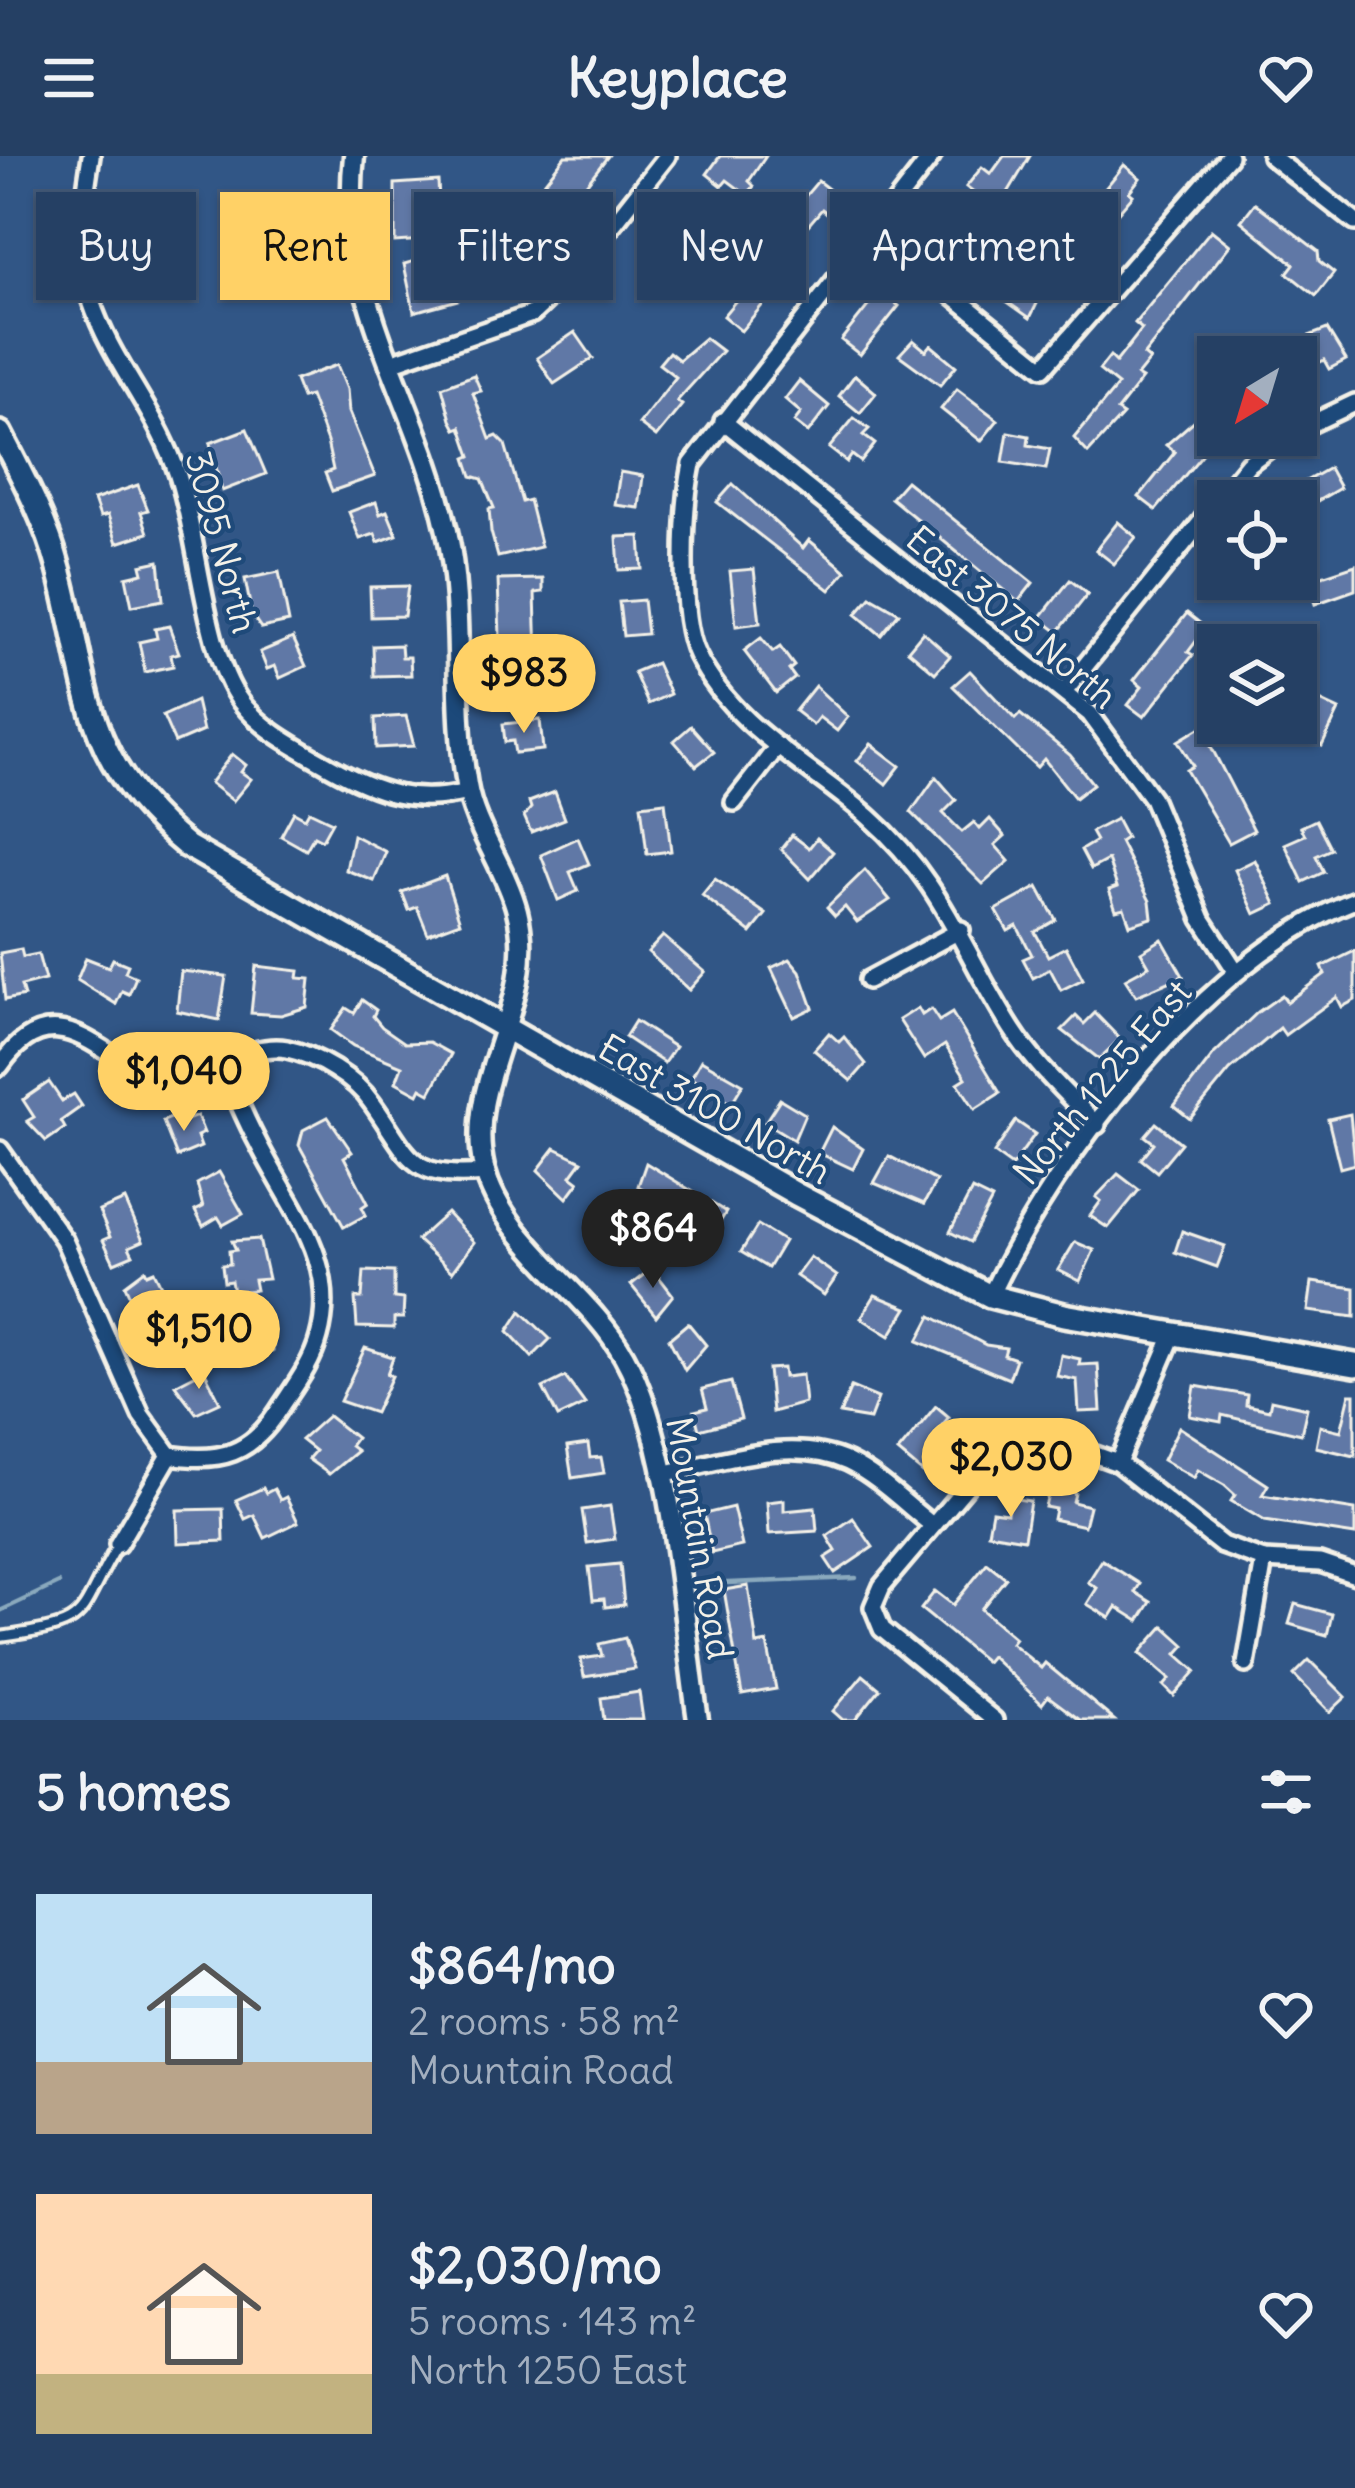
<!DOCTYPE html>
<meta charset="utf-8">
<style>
:root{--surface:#254064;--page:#314b6d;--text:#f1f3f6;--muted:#a3afbf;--line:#425978;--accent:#ffd166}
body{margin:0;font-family:Delius,sans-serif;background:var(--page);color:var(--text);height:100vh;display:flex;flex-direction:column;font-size:45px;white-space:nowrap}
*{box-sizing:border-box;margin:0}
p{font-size:39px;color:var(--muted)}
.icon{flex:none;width:66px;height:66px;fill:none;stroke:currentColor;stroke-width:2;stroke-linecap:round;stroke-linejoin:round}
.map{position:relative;height:1564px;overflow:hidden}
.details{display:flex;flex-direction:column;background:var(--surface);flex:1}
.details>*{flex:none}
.guide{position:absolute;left:36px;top:36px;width:1284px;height:108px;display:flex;gap:24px}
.needle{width:78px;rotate:218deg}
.tools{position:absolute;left:1197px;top:180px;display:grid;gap:24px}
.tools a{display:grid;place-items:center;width:120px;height:120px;border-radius:0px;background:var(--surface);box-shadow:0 3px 9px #0004,0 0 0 3px var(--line);font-size:60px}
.price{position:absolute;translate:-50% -102px;padding:0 27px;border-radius:42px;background:var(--accent);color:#111;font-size:39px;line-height:78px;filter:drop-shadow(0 3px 6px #0008)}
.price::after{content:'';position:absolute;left:50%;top:72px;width:36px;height:27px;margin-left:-18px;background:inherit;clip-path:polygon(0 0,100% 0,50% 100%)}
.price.current{background:#222;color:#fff}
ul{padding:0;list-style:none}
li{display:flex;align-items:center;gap:36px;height:300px;padding:0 36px}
li span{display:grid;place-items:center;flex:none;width:336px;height:240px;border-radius:0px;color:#555}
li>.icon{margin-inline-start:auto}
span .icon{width:144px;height:144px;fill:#fffc;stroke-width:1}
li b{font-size:51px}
h2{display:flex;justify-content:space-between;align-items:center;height:144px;padding:0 36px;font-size:51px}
.tag{padding:0 42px;border-radius:0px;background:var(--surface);box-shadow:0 3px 9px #0004,0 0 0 3px var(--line);font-size:42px;line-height:108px}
.tag.current{background:var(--accent);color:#111}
header{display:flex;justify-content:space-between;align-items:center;height:156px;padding:0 36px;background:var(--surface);font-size:54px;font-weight:700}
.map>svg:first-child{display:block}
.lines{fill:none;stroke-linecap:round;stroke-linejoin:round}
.stream{stroke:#8aa9bd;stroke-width:4.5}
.building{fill:#6178a6;stroke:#f4f1e8;stroke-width:3}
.service-casing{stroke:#f4f1e8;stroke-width:16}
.minor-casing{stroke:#f4f1e8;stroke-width:24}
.tertiary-casing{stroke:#f4f1e8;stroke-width:27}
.secondary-casing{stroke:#f4f1e8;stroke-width:30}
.service{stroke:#1f4a7a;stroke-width:8}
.minor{stroke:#1f4a7a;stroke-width:15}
.tertiary{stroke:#1f4a7a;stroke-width:18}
.secondary{stroke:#1f4a7a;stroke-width:21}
.labels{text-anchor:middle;stroke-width:9;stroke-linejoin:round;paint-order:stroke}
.street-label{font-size:36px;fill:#f4f1e8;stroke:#1f4a7a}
</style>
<header><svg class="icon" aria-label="menu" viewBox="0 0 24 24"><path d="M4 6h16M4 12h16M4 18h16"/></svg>Keyplace<svg class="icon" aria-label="heart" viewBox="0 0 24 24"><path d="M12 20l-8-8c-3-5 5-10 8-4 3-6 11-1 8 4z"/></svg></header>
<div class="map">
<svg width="1355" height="1564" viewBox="0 0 1355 1564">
<rect width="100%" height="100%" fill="#315686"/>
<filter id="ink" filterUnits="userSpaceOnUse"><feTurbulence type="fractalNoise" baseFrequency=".00833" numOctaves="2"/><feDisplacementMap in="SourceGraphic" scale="24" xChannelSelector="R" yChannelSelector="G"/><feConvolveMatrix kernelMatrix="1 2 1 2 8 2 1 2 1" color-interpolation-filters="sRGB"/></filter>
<g filter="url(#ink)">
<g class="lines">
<!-- stream -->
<g class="stream">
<polyline points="703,1428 856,1422"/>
<polyline points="0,1455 59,1427"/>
</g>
</g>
<!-- building -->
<g class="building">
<polygon points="565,0 608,0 561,61 552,67 546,62 524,90 532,96 514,117 494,101 499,95 483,83 491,71 499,78 516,56 519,59"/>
<polygon points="720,0 766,0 749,25 754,30 747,39 727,24 722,30 707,18"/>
<polygon points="1004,0 1030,0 997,55 966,31 982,11 991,18"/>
<polygon points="1124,9 1140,22 1129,36 1133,39 1068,115 1049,100 1063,83 1057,78 1067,66 1073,71 1082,61"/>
<polygon points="438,25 441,83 395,86 395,28"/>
<polygon points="818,25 844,45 832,61 822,53 787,94 784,101 794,109 780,126 752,103"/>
<polygon points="1255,47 1318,95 1319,105 1334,117 1316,140 1287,117 1294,108 1241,65"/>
<polygon points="941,51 984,85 969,104 924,73"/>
<polygon points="1211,74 1230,89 1144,199 1150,204 1137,220 1142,223 1117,255 1123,259 1088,297 1074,282 1118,229 1099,214 1110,200 1116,206 1142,173 1135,167"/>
<polygon points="443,97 458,144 414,156 404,108"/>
<polygon points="1027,118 1044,133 1030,162 1006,145"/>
<polygon points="747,131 765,146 741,175 723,160"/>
<polygon points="880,135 899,150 860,199 841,184"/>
<polygon points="1327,173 1346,204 1329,213 1324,204 1306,214 1295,194 1300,191 1296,185"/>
<polygon points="575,176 593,202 554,228 537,202"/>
<polygon points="705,182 722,195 677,245 682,249 656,281 639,268 676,221 659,208 669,196 679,204"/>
<polygon points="913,184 926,195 931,189 956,210 940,229 899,199"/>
<polygon points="337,209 347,233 349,256 375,320 332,335 325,317 333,314 327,286 310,240 302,242 295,224"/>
<polygon points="474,219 481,235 473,237 490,283 497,280 505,288 522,346 529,344 541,391 498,401 491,376 489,353 494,352 482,323 472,320 466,302 471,300 461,271 456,273 451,264 442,231"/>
<polygon points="855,219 876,237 860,257 839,240"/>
<polygon points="799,225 829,250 808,277 794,266 801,257 785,243"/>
<polygon points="957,233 998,264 981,285 941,253"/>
<polygon points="854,262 869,273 863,279 875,288 861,306 852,299 847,306 829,292"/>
<polygon points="1195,264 1216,282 1156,354 1139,341 1175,296 1166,289"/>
<polygon points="247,273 266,318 222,335 210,287"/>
<polygon points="1008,276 1029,280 1028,289 1050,293 1046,313 1003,306"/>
<polygon points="1329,312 1340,332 1307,351 1295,331"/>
<polygon points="620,316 643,320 639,352 615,349"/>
<polygon points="906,325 1033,427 1018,446 891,342"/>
<polygon points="733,328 803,392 809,384 846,415 830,434 717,346"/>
<polygon points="138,329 148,354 141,356 148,377 117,387 108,359 100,361 94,344"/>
<polygon points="376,346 380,358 387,355 397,379 378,386 375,378 360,383 349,356"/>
<polygon points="1118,366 1136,381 1114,408 1096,394"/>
<polygon points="640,380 642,413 619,414 617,381"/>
<polygon points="159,405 163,444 132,450 126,421 143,417 141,409"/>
<polygon points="1355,409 1355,434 1315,448 1307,425"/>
<polygon points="754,413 760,467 736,470 730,415"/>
<polygon points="279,416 289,466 261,472 252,459 245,423"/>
<polygon points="543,423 543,436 535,437 536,470 538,522 546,522 547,537 502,539 498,424"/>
<polygon points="1070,424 1088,438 1058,476 1040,462"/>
<polygon points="408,430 404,460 371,461 370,431"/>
<polygon points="871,441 899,457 881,479 856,458"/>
<polygon points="643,444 647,478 623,480 619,446"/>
<polygon points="1187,457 1206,472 1188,496 1193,499 1144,561 1128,549 1142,531 1134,524"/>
<polygon points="169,470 179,497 171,499 173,510 145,516 139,486 157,482 155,473"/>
<polygon points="923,476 950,500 935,517 908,494"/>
<polygon points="293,482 306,510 280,522 275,510 267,513 260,496"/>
<polygon points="761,482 773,496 780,491 794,510 789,514 795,522 776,537 744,495"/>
<polygon points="401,489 402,501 410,501 411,519 374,520 373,490"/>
<polygon points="656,507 670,538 648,548 634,516"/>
<polygon points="970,515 1015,563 1020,558 1070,599 1093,628 1075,642 1044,603 1037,611 1018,594 953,530"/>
<polygon points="815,530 848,561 837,575 819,561 813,569 795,555"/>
<polygon points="196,545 203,575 175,587 163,560"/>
<polygon points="1320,545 1339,554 1322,590 1289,574 1302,548 1316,555"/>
<polygon points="406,560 414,590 376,592 375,562"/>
<polygon points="540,564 543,594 515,597 513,585 505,586 503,568"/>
<polygon points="691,570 714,596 696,610 674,585"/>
<polygon points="1201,571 1254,674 1229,687 1186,614 1193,610 1178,585"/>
<polygon points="871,588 900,610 886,628 857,605"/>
<polygon points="232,598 246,609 241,616 251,623 233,645 210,627"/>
<polygon points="936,621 956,644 943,657 962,676 974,666 980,673 990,663 1005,680 995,689 1009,705 983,728 911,656"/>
<polygon points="555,636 565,663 531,676 524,660 531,652 529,646"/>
<polygon points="665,646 671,695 647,698 641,649"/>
<polygon points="309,655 332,666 322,684 314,680 306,694 281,680 294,656 305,662"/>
<polygon points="1116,663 1126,682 1120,686 1150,745 1152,762 1130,769 1124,752 1116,754 1109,734 1117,731 1108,704 1091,713 1081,694 1096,685 1091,676"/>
<polygon points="1316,664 1331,693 1316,700 1324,716 1303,726 1285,688 1305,679 1301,671"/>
<polygon points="353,679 386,696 374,725 346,714"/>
<polygon points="792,679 809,692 817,682 833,696 810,723 781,693"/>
<polygon points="578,682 589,708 570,716 578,735 558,744 541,699"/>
<polygon points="1255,704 1276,748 1255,758 1235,714"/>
<polygon points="865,714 890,744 857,766 845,751 835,760 827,751"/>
<polygon points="445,720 460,766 428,778 417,751 409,754 402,736"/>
<polygon points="715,723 766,758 751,777 702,739"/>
<polygon points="1038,731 1056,764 1035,776 1048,800 1066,791 1083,823 1061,834 1050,813 1033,822 1023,803 1032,799 1017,770 1008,775 996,754"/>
<polygon points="663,780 705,816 689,834 648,796"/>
<polygon points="1162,783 1183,820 1136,840 1125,823 1149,810 1141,796"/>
<polygon points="21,793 23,801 38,798 45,824 21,830 24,840 5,844 0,797"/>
<polygon points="1355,795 1355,844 1342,851 1337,841 1285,879 1280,872 1230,914 1190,963 1174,950 1214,898 1258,856 1282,839 1287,846 1325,818 1322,811"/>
<polygon points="86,802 109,811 113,803 128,809 125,816 136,821 129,838 122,835 116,848 77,824"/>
<polygon points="790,803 800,815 813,852 794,861 771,812"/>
<polygon points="256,810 299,815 298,822 310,823 307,851 281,859 251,857"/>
<polygon points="181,815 226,820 219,864 177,855"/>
<polygon points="362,844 376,854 373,860 382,871 405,887 429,886 451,898 430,937 421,932 418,938 396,926 402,910 353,890 331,874 346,852 354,857"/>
<polygon points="918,852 922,859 931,853 939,865 952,857 1000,937 975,953 958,927 966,922 945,889 924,903 899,864"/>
<polygon points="1095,857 1120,883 1099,903 1062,874 1076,860 1084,868"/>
<polygon points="635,865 675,891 664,907 625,881"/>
<polygon points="829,877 839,886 844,881 866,908 851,925 814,894"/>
<polygon points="701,904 743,928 731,948 691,922"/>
<polygon points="49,926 62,945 74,938 82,950 61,965 65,972 46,985 27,965 34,961 23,944"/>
<polygon points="780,943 805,958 794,984 765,966"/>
<polygon points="181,958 184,965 197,960 204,977 197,980 201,991 177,1001 163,965"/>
<polygon points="1350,958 1355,1008 1340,1012 1328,963"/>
<polygon points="328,961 352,996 344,1001 368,1047 362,1051 366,1059 344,1071 299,989 303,974"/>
<polygon points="1016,965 1035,978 1012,1010 994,997"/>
<polygon points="1156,967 1181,987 1157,1016 1141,1003 1154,987 1145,980"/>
<polygon points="832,971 863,993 853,1013 819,997"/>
<polygon points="555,992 582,1005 571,1020 579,1026 567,1042 538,1014"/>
<polygon points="889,1000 936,1025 924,1048 874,1027"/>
<polygon points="646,1007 726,1056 712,1080 683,1064 687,1057 638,1030"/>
<polygon points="219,1016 243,1058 223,1069 218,1061 203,1070 195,1055 203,1051 197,1028"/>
<polygon points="1118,1018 1139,1034 1108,1072 1090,1060 1101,1045 1096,1041"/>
<polygon points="972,1034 992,1044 970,1086 950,1076"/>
<polygon points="125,1044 143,1085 129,1091 133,1099 114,1107 103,1084 110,1081 99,1055"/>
<polygon points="447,1057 474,1086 452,1116 417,1084"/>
<polygon points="620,1062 641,1086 615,1108 600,1078"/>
<polygon points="758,1069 784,1085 768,1112 741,1096"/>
<polygon points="1182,1075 1225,1090 1217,1111 1175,1096"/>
<polygon points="259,1083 268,1123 254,1124 256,1134 233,1136 231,1125 224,1126 222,1109 230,1108 229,1095 236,1094 232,1085"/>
<polygon points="1075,1086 1094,1094 1080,1125 1058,1114"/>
<polygon points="810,1101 837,1120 824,1139 796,1120"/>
<polygon points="652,1112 673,1139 656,1160 631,1129"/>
<polygon points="145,1114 147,1118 154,1115 168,1144 160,1148 169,1168 147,1178 125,1129"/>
<polygon points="364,1115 394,1116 394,1142 404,1143 403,1162 394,1162 394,1172 357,1171 355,1142 362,1142"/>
<polygon points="1312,1126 1355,1132 1355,1161 1308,1155"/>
<polygon points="875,1139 907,1152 890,1180 861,1162"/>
<polygon points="521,1155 550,1183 532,1201 508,1175"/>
<polygon points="234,1157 263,1158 265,1175 274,1176 273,1195 260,1195 259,1203 234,1202"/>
<polygon points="931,1160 986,1189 1006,1192 1004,1199 1016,1203 1009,1223 918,1185"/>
<polygon points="688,1167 706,1189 685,1214 669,1183"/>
<polygon points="365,1192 393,1201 387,1218 392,1220 375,1257 340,1245"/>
<polygon points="1061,1199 1080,1203 1079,1209 1098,1208 1101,1255 1079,1256 1077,1224 1057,1220"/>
<polygon points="783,1212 784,1221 802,1219 805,1247 772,1256 768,1213"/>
<polygon points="204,1214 220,1246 196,1257 175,1229"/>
<polygon points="565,1221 585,1248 558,1261 543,1232"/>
<polygon points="731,1226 741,1263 699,1274 694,1255 707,1252 702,1233"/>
<polygon points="1195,1230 1247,1239 1246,1249 1269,1254 1271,1244 1307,1252 1301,1278 1222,1259 1221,1266 1190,1260"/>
<polygon points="851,1231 878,1242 870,1263 840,1258"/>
<polygon points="1350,1238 1355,1238 1355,1300 1316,1291 1320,1270 1341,1275"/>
<polygon points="936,1250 949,1261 937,1275 946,1282 923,1317 898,1296"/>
<polygon points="328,1260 356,1282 350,1290 357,1295 329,1318 308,1303 315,1295 301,1284"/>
<polygon points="1179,1271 1268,1329 1262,1339 1355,1354 1355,1379 1265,1365 1231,1345 1235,1339 1224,1329 1198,1314 1194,1322 1163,1304"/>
<polygon points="588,1288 590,1302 601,1301 604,1317 572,1322 567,1291"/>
<polygon points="1050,1331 1075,1337 1073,1346 1089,1350 1084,1370 1053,1363 1055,1353 1045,1351"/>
<polygon points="263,1332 266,1337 274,1333 280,1344 286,1341 298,1366 265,1382 254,1359 245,1363 236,1344"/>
<polygon points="1010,1342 1030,1345 1024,1383 988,1377 992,1355 1007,1357"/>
<polygon points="784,1344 784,1355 815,1352 817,1375 769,1378 767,1346"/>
<polygon points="610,1350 615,1383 587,1387 582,1354"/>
<polygon points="733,1351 742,1390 712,1397 704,1358"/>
<polygon points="223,1353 224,1385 178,1387 177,1354"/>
<polygon points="853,1362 873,1391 835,1417 825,1402 836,1395 827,1380"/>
<polygon points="1102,1404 1140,1428 1135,1436 1151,1446 1139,1465 1117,1451 1110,1462 1087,1448 1097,1432 1088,1426"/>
<polygon points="987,1407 1006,1422 981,1453 1015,1482 1011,1487 1041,1512 1045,1507 1114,1564 1080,1564 1048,1540 1042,1548 991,1500 986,1506 921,1453 935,1435 953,1449"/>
<polygon points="620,1408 624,1449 605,1451 604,1443 593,1444 589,1411"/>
<polygon points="748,1430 757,1489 767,1487 776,1533 742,1539 724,1434"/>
<polygon points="1295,1448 1332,1458 1327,1479 1289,1468"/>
<polygon points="1164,1470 1185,1489 1177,1498 1196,1515 1174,1540 1164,1530 1170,1523 1140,1497"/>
<polygon points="625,1482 635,1513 584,1521 581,1503 602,1500 599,1488"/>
<polygon points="1309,1504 1346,1541 1330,1556 1294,1519"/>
<polygon points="863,1519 880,1533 855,1564 843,1564 833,1555"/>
<polygon points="639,1536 643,1564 604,1564 601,1542"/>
</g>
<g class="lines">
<!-- service casing -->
<g class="service-casing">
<path id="service" d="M0,1481C96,1467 73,1465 117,1390"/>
</g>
<!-- minor casing -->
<g class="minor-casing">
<g id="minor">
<path d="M91,0C83,49 76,96 91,145C110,203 153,251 174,308C199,374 202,493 241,546C263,575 298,592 329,610C377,637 414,649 468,636"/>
<path d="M932,0L692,308C683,351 678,460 697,499C733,572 810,609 869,661C944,727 962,795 1012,873C1035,909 1067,938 1097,969"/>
<polyline points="1271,0 1355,66"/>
<polyline points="872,74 1043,212 1229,0"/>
<polyline points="388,208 532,158 573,119 667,0"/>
<polyline points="723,265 1090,558 1152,642 1202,763 1236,815"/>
<polyline points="1296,275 1355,247"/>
<polyline points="1218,345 1248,308 1287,279"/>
<polyline points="1065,535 1218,345"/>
<polyline points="734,646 778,590"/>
<polyline points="868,824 961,774"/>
<path d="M0,910C58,826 106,912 163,924C203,922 247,886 287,893C316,899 355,922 372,947C411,1001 408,1024 485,1017"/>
<polyline points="0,994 64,1084 141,1259 170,1299"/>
<path d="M990,1140C1058,997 1203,804 1355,744"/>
<path d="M170,1299C221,1307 251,1298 279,1254C294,1231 312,1208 319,1181C340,1105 289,1050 257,985C244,961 234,935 222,909"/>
<polyline points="1118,1307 1173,1179"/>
<path d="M661,1318C718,1307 792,1279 848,1306C879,1321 905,1348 932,1369"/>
<polyline points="118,1388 170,1299"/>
<polyline points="1246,1508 1264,1404"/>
<polyline points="994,1564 882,1473 873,1451 882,1430 1003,1287 1093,1298 1118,1307 1222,1389 1264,1404 1320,1407 1355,1419"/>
</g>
</g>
<!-- tertiary casing -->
<g class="tertiary-casing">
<path id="tertiary" d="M354,0C337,142 419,244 447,375C465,458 452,545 467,629C474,672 506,712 517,755C540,846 463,923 484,1012C503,1087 587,1134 624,1200C674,1289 682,1461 698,1564"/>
</g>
<!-- secondary casing -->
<g class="secondary-casing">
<path id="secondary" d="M0,277C23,322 46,364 59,413C91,533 80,603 187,690L796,1038L990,1140L1064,1159L1355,1209"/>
</g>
<!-- service -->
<use href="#service" class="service"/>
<!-- minor -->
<use href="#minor" class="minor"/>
<!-- tertiary -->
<use href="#tertiary" class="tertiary"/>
<!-- secondary -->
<use href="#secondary" class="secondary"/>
</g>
</g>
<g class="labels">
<!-- street labels -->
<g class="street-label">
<text transform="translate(222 386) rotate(75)" y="13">3095 North</text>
<text transform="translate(1012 461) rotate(40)" y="13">East 3075 North</text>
<text transform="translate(1102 926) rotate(-50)" y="13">North 1225 East</text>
<text transform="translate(715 953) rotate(30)" y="13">East 3100 North</text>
<text transform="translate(700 1382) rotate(80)" y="13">Mountain Road</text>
</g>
</g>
</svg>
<div class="tools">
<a><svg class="needle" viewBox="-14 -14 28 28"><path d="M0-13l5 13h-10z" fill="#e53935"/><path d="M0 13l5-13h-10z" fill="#a3afbf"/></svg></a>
<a><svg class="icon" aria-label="locate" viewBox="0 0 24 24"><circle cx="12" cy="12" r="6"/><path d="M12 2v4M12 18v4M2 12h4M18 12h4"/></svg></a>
<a><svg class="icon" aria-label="layers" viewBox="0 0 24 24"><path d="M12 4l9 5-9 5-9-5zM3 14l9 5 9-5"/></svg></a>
</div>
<b class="price" style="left:524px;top:580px">$983</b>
<b class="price" style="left:184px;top:978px">$1,040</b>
<b class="price current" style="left:653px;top:1135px">$864</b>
<b class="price" style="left:199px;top:1236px">$1,510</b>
<b class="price" style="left:1011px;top:1364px">$2,030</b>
<div class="guide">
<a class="tag">Buy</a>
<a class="tag current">Rent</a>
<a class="tag">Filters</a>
<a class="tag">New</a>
<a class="tag">Apartment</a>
</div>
</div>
<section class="details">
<h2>5 homes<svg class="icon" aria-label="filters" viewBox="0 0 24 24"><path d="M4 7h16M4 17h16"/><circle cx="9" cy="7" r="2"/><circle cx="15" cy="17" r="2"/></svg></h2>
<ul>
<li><span style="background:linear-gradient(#bfe0f5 70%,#b9a48a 0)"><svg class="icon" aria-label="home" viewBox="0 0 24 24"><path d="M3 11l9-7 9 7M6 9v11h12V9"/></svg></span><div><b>$864/mo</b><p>2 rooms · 58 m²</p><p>Mountain Road</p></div><svg class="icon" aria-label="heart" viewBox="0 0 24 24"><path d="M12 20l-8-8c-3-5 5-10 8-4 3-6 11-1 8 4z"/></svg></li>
<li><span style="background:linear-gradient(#ffd9b3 75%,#c2b280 0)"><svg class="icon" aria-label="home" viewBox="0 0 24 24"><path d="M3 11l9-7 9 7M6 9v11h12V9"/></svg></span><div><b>$2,030/mo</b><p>5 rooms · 143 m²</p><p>North 1250 East</p></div><svg class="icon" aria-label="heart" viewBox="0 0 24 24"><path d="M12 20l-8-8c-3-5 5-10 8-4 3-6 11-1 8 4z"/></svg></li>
</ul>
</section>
